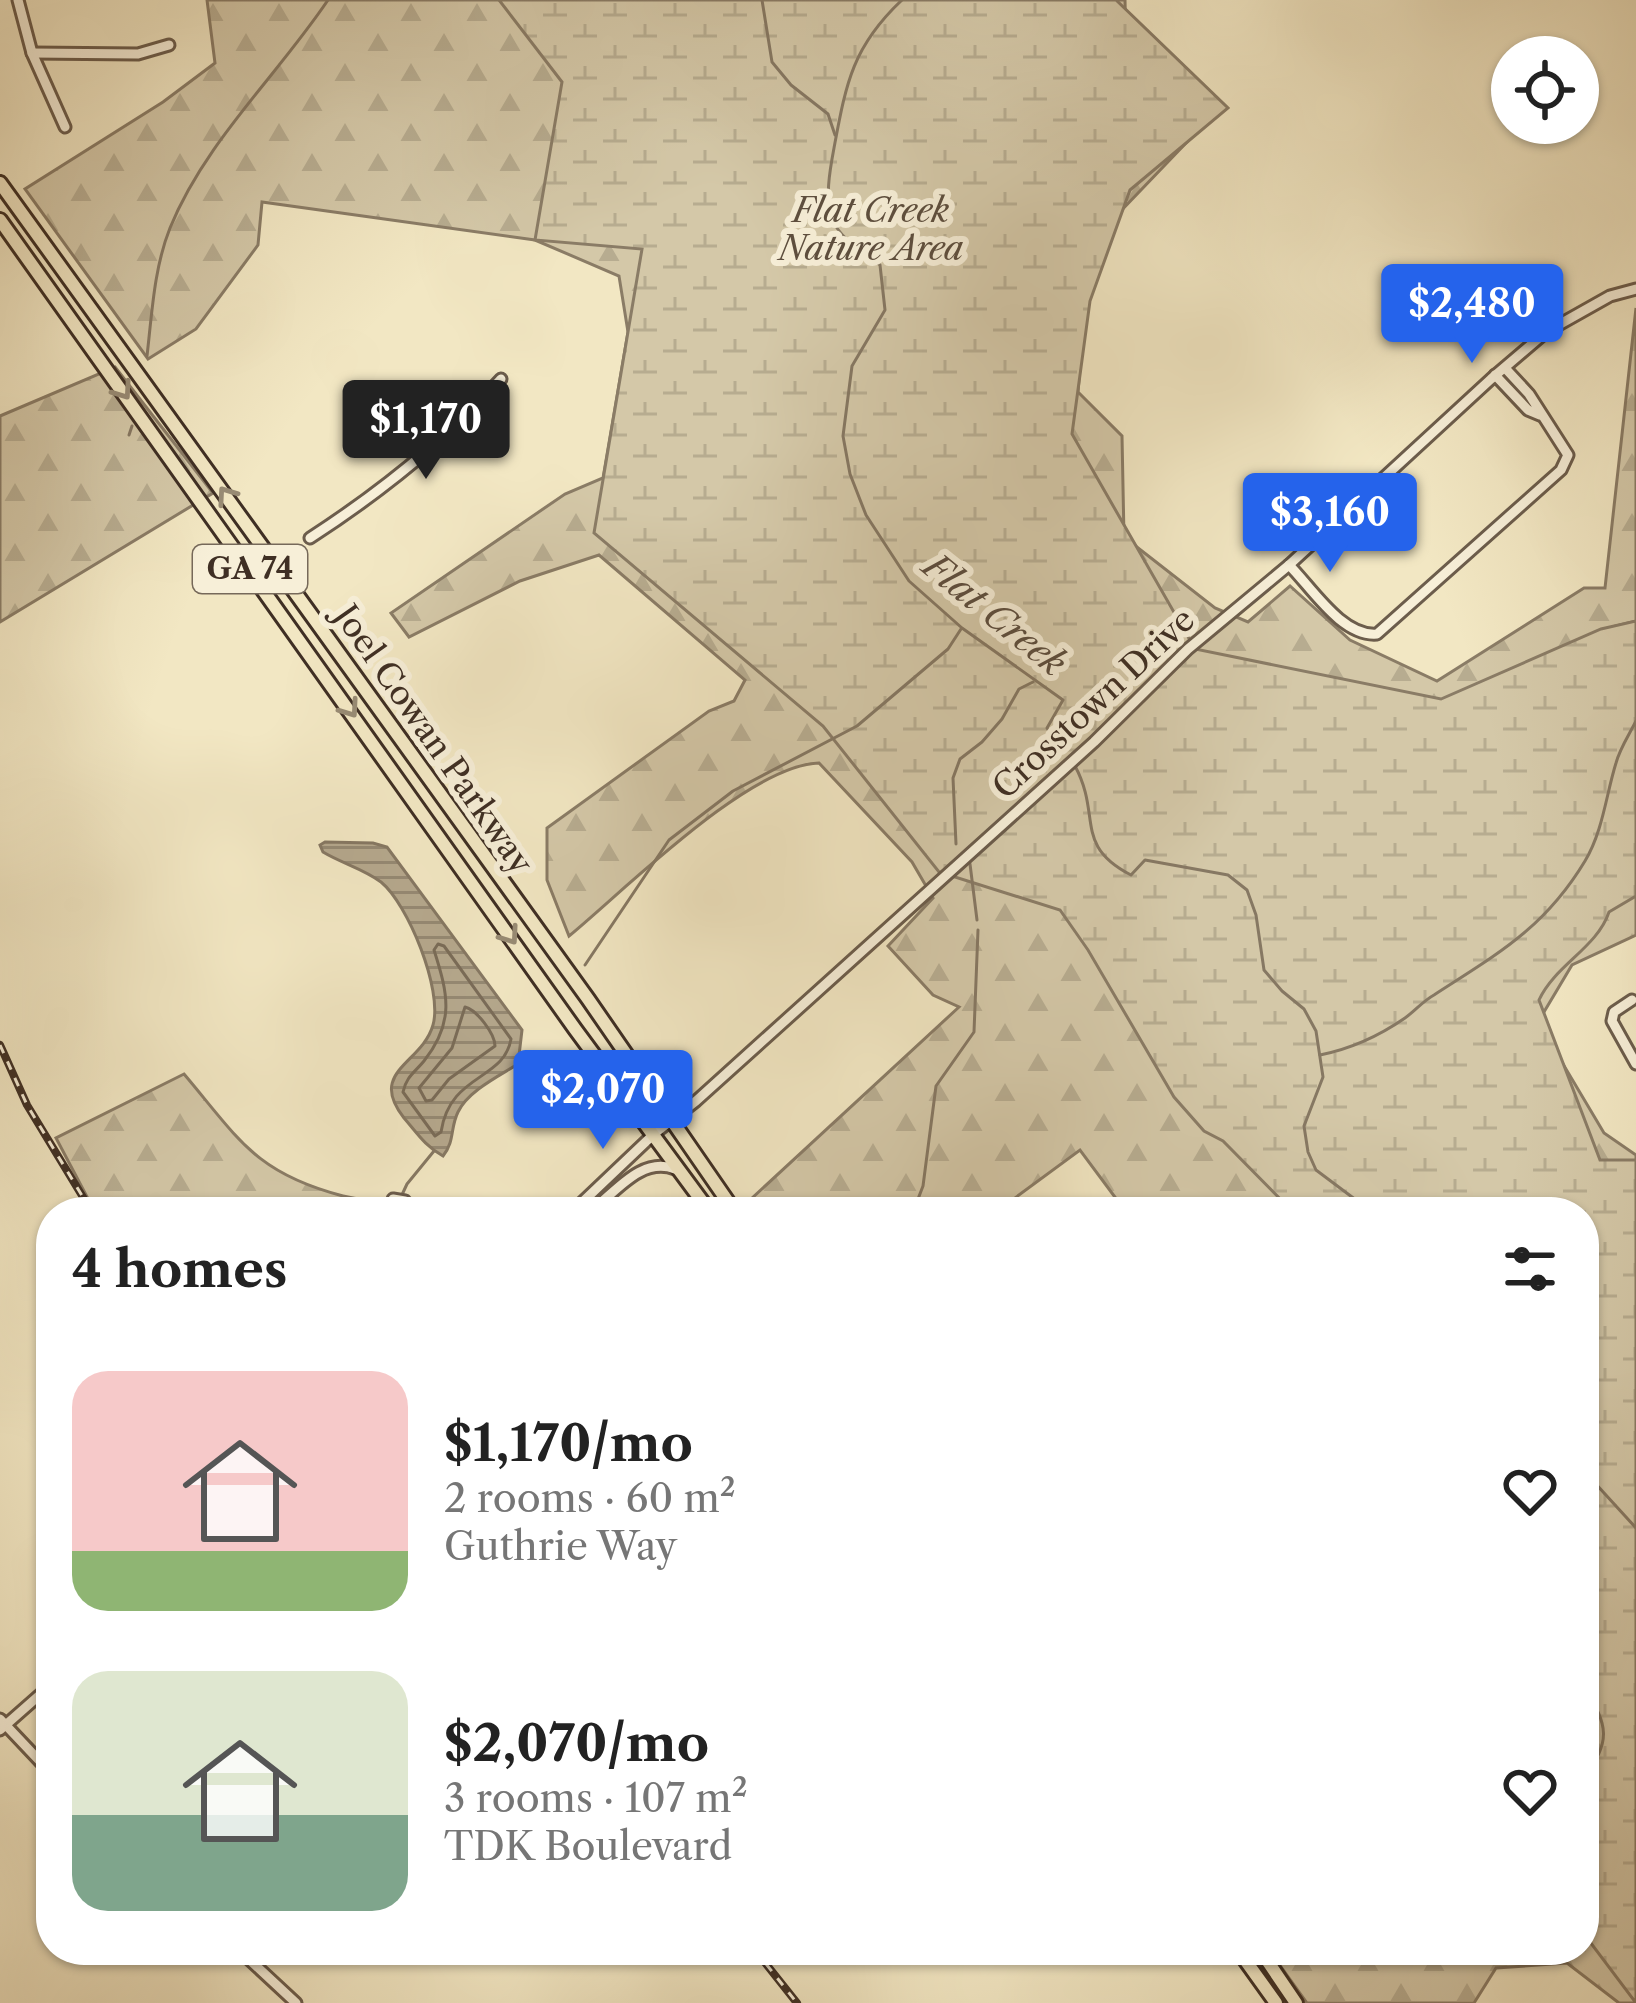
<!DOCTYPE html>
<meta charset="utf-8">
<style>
:root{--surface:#fff;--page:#f6f6f6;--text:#222;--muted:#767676;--accent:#2563eb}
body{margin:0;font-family:"Libre Caslon Text",serif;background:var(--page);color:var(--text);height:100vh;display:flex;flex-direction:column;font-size:45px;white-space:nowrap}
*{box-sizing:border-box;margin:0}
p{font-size:39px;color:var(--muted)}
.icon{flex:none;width:66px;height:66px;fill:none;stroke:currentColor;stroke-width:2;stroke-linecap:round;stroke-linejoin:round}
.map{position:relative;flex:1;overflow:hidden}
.panel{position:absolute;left:36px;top:1197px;width:1563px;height:768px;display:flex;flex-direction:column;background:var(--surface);border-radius:48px;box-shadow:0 3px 9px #0004}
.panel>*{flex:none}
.buttons{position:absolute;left:1491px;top:36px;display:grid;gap:24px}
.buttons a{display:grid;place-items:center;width:108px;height:108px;border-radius:50%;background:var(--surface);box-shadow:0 3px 9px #0004;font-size:60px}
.price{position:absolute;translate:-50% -102px;padding:0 27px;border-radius:12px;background:var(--accent);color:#fff;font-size:39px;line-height:78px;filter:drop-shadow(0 3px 6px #0008)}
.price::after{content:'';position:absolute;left:50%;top:72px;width:36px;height:27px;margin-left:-18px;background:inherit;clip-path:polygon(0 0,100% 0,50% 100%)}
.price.current{background:#222;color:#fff}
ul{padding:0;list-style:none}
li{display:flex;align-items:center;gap:36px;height:300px;padding:0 36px}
li span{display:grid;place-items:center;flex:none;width:336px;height:240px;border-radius:36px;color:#555}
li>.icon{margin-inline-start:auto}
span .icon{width:144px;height:144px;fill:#fffc;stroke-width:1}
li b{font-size:51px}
h2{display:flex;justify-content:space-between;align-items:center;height:144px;padding:0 36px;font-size:51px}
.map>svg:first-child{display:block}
.forest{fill:url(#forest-firs);stroke:#8a7c66;stroke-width:3}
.wetland{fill:url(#wetland-marsh);stroke:#8a7c66;stroke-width:3}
.water{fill:url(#water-rules);stroke:#867863;stroke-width:3}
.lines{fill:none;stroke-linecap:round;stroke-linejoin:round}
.shore{stroke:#7a6c58;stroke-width:3}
.stream{stroke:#867863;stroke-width:3}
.minor-casing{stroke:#6c5d4c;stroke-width:15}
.major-casing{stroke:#3f2f24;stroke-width:18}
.minor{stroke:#f7efd8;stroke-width:9}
.major{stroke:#f2e7c3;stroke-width:12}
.rail-casing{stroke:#3f2f24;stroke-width:8}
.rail{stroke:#f7efd8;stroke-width:3;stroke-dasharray:9;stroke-linecap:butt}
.oneway{stroke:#988b74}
.labels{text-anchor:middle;stroke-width:12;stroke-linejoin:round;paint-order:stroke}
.shield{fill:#f7efd8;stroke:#76695a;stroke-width:3}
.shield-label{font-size:30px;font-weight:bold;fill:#3f2f24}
.park-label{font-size:33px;font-style:italic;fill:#5d4e3e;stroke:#f7efd8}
.street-label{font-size:33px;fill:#3f2f24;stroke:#f7efd8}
.water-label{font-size:36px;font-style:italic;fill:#5c4d3e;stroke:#f7efd8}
</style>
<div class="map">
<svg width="1636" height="2003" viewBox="0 0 1636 2003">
<defs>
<pattern id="forest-firs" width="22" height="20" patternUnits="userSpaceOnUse" patternTransform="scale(3)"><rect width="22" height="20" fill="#d4c8a8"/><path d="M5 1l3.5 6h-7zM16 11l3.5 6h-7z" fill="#b7ac90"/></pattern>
<pattern id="wetland-marsh" width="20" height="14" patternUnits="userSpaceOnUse" patternTransform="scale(3)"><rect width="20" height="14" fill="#d4c8a8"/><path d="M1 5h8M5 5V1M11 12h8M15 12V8" fill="none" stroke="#b7ac90"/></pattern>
<pattern id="water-rules" width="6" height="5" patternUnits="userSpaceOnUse" patternTransform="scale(3)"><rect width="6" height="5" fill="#b5a88d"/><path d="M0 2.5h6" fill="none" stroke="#958973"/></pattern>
</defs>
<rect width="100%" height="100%" fill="#f2e7c3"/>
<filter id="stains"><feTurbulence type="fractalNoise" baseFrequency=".00167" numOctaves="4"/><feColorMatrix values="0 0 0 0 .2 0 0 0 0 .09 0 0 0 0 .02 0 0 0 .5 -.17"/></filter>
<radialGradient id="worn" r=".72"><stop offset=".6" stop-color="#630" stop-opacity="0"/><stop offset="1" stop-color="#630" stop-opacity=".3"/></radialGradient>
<!-- forest -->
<g class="forest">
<path d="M207,0H1125L1126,47L1208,120L1117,215L1085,308L1078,392L1122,436L1124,537L1215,608L1248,622L1290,586L1350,640L1437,681L1584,588H1605L1636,308V621L1612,627L1636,625V935L1572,965L1538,1022L1604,1133L1636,1155V2003H1619L1567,1963L1496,1968L1474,2003H1307L1269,1950H1584V1212H1126L1080,1150L996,1212H737L959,1007L933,995L888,946L933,898L912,862L819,763C749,765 626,889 569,936L547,880V828L709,711L734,701L745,680L599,555L520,581L409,637L391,613L565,494L603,478L628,332L619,276L535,240L262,202L258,245L196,329L148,359L25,189L163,102L215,63Z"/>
<polygon points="115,367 213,493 0,622 0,416"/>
<path d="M184,1074C239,1139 255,1173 343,1196C367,1202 394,1201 416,1212H95L56,1138Z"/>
</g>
<!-- wetland -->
<path class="wetland" d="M499,0H1116L1228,108L1130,190L1090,301L1072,434L1195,649L1441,699L1601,629L1636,621V896L1609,912C1597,948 1555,965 1539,1000L1600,1160H1636V2003L1584,1934V1776C1611,1744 1609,1723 1584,1689V1212H1293L1223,1141L1204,1131L1174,1097L1088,950L1060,910L939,872L823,726L594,533L642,249L535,240L562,82Z"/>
<!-- water -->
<path class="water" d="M325,842L373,843L387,847L522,1030L518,1064C499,1076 468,1091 458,1112C450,1128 455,1141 443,1156C425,1146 417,1133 404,1118C367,1071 422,1064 433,1025C443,990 408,904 381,882C364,869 341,863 323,852L320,845Z"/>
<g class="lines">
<!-- shore -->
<g class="shore">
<path d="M438,944L444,946L511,1039C504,1081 450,1073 441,1132L435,1136L403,1092C406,1077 415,1072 424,1061C455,1022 448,994 434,950Z"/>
<path d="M465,1007C477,1010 495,1034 495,1046L449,1079L432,1100L426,1101L419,1088L452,1048Z"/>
</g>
<!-- stream -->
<g class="stream">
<polyline points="762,0 772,62 791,85 828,114 835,135"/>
<path d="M902,0C852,47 846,84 834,148C830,169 824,201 833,221C842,241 864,251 880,265L885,310L852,366L843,436L850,474L866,515L909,581L962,628L1063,700L1047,728L1062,751"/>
<path d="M147,356C152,313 154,268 170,228C205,142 277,76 328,0"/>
<polyline points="129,435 132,426"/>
<path d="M1075,766C1102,816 1073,845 1131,875L1145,860L1228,875L1247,890L1256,915L1264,970L1282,991L1304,1009L1316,1031L1323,1077L1304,1126L1308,1152L1316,1170L1372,1212"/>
<polyline points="956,844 953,778 960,759 982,742 1002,719 1019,689 1033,682"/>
<polyline points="970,864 977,920"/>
<polyline points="585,965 669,840 733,791 857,726 948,649 961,629"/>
<path d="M1320,1055C1350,1049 1379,1036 1405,1018C1415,1011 1423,1001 1434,995C1497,954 1544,929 1585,861C1603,831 1606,795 1616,763C1620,748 1629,735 1636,721"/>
<polyline points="394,1212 407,1184 434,1151"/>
<polyline points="913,1212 923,1186 936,1086 974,1032 978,930"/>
<polyline points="1584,1471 1636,1528"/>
</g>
<!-- minor casing -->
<g class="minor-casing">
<g id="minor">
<polyline points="18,0 32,53 65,127"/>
<polyline points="32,53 138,54 169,45"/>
<polyline points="1495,375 1528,410 1540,415"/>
<path d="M310,538C381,492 445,441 501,379"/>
<path d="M1289,565C1312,588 1342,637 1377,634L1561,470L1568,455L1529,394L1505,368"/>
<polyline points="1632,1000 1614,1012 1612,1021 1636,1064"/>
<polyline points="393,1199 405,1201"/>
<polyline points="572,1212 655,1133 696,1101 1094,742 1188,649 1289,565 1491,379 1546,332 1610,296 1636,289"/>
<path d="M590,1212C615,1193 641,1156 675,1169"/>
<polyline points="0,1719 51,1773"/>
<polyline points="0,1730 51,1685"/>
<polyline points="239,1950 296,2003"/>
</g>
</g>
<!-- major casing -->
<g class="major-casing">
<g id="major">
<polyline points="0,183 588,999 735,1212"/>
<polyline points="0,220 575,1029 710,1212"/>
<polyline points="1238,1950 1276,2003"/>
<polyline points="1260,1950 1296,2003"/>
</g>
</g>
<!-- minor -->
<use href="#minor" class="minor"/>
<!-- major -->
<use href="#major" class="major"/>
<!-- rail casing -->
<g class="rail-casing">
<g id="rail">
<polyline points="0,1045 27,1105 92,1212"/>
<polyline points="755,1950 797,2003"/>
</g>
</g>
<!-- rail -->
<use href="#rail" class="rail"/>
</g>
<!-- one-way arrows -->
<defs><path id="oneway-chevron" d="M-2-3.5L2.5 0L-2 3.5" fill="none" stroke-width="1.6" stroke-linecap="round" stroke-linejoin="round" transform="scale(3)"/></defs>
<g class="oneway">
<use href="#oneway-chevron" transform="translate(123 391) rotate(55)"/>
<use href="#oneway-chevron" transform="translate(226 495) rotate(-125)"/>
<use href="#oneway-chevron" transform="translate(350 709) rotate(55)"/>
<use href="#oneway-chevron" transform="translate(510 936) rotate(55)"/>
</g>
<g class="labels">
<!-- shield labels -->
<rect class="shield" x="193" y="545" width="114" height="48" rx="9"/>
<g class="shield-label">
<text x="250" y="579">GA 74</text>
</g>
<!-- park labels -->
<g class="park-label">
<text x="871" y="222">Flat Creek<tspan x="871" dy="38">Nature Area</tspan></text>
</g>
<!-- street labels -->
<g class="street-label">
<text transform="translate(1093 703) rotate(-43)" y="12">Crosstown Drive</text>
<text transform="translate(434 739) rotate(55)" y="12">Joel Cowan Parkway</text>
</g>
<!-- water labels -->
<g class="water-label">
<text transform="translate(995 614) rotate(39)" y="13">Flat Creek</text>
</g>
</g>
<rect width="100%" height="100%" filter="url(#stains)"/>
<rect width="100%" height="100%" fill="url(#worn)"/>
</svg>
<div class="buttons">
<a><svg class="icon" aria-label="locate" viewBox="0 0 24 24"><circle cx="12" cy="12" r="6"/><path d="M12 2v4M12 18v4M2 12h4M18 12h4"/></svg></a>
</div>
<b class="price" style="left:1472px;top:366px">$2,480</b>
<b class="price current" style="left:426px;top:482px">$1,170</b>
<b class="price" style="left:1330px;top:575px">$3,160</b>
<b class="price" style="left:603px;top:1152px">$2,070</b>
<section class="panel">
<h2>4 homes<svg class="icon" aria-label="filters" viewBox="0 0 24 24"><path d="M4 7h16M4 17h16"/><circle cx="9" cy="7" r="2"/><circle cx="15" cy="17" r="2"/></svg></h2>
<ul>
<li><span style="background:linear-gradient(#f6c9c9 75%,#8fb573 0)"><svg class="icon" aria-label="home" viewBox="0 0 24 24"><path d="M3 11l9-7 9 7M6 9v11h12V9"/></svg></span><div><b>$1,170/mo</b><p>2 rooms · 60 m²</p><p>Guthrie Way</p></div><svg class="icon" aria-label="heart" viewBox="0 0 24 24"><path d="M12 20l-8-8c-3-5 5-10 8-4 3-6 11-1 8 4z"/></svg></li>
<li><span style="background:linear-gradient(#dfe7d0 60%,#7fa58c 0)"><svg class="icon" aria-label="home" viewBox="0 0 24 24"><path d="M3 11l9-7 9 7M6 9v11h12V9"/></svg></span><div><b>$2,070/mo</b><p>3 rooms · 107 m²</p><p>TDK Boulevard</p></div><svg class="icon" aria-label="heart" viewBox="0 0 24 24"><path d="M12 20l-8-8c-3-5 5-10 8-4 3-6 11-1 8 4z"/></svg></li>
</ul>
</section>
</div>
